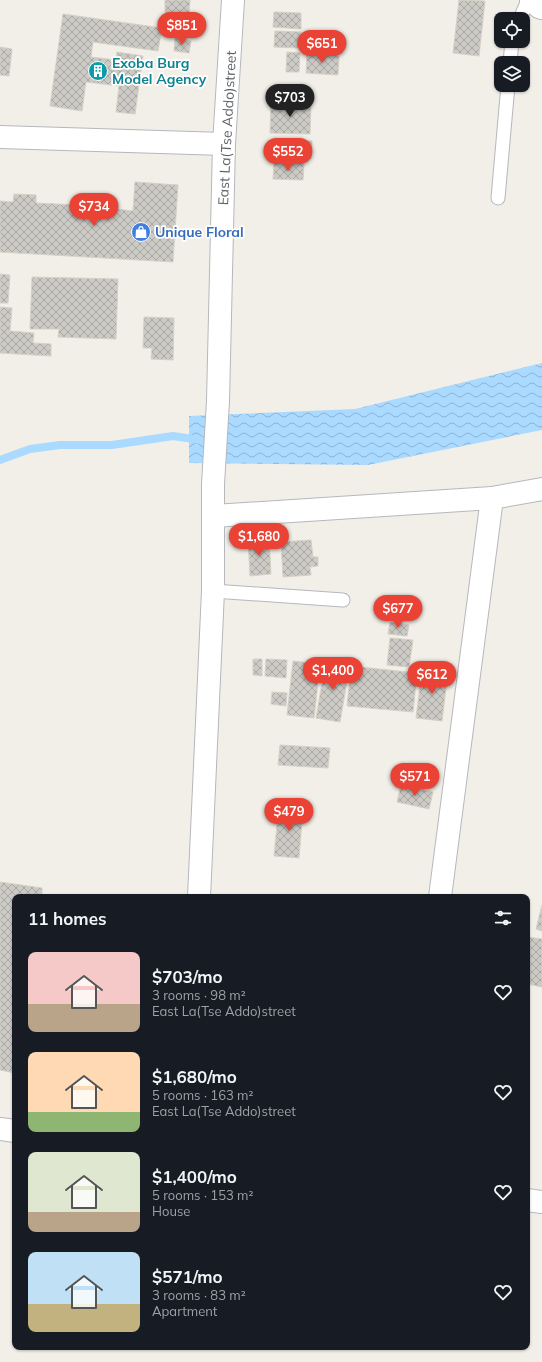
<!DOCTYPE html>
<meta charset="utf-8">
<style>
:root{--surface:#171b24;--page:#20242c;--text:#f1f3f6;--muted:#9ea1a6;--accent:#ea4335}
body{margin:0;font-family:Mulish,sans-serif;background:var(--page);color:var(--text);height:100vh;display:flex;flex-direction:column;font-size:15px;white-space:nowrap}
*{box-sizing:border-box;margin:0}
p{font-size:13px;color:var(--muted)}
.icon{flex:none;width:22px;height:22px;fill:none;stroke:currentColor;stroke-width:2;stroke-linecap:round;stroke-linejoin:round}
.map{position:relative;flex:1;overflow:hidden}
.panel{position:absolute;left:12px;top:894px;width:518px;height:456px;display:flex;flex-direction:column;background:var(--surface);border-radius:8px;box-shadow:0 1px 3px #0004}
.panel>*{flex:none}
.controls{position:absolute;left:494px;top:12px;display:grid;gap:8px}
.controls a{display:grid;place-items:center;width:36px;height:36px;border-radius:8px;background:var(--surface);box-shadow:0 1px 3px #0004;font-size:20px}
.price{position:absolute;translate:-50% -34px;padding:0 9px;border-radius:14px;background:var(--accent);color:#fff;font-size:13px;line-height:26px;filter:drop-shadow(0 1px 2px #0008)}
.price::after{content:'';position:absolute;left:50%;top:24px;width:12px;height:9px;margin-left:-6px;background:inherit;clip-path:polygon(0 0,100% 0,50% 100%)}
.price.on{background:#222;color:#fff}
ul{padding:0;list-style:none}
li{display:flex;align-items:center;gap:12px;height:100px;padding:0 16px}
li span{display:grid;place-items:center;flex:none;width:112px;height:80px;border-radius:8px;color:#555}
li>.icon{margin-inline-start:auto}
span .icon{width:48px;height:48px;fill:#fffc;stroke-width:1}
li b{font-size:17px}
h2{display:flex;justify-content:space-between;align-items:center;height:48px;padding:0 16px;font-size:17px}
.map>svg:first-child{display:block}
.water{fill:url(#water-waves)}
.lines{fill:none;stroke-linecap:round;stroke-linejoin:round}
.stream{stroke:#aadaff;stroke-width:8}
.building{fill:url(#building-cross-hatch);stroke:#d6d1c6}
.service-casing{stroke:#b5b8bc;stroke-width:15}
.minor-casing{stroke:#b5b8bc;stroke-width:24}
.tertiary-casing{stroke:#b5b8bc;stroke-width:24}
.service{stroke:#fff;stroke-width:13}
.minor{stroke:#fff;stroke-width:22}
.tertiary{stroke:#fff;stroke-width:22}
.labels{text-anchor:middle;stroke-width:3.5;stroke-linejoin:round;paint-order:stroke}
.culture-label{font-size:14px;font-weight:bold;fill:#0d838f;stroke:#fff;text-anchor:start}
.street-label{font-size:14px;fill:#5f6368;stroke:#fff}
.shop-label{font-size:14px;font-weight:bold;fill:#366cbe;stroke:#fff;text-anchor:start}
</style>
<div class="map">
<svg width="542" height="1362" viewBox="0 0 542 1362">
<defs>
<pattern id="water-waves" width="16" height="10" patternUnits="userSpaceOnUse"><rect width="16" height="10" fill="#aadaff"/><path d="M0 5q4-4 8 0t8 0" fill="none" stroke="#8eb4d2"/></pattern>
<pattern id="building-cross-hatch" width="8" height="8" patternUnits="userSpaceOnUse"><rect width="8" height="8" fill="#cccac5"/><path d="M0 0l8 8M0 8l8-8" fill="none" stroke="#a9a8a4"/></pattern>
</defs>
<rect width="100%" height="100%" fill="#f1efe8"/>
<!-- water -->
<polygon class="water" points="542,363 542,430 368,465 189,463 189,416 355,409"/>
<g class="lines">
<!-- stream -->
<polyline class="stream" points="0,460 30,449 60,445 112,445 173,436 200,440"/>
</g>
<!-- building -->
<g class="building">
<polygon points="165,0 190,0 189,15 165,13"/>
<polygon points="459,0 485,1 479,56 453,53"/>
<polygon points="274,12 301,13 301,29 273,27"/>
<polygon points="63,14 162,28 158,51 93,42 91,57 116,60 117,52 143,56 135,114 116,112 119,86 86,82 82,111 50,106"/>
<polygon points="170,19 190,22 188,35 168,33"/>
<polygon points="275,31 301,32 299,48 274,47"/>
<polygon points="303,34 338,35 337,52 303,50"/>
<polygon points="175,38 191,41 189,53 174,51"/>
<polygon points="0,47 12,49 9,76 0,75"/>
<polygon points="287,52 300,53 299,72 286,72"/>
<polygon points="307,54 339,56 338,75 306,73"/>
<polygon points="271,103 311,104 310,134 270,133"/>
<polygon points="272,141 312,141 311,159 272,159"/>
<polygon points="274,163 304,164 303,180 273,179"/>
<polygon points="135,182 178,185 173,262 0,252 0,201 13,202 14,194 36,195 36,203 98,206 98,197 117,199 116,209 133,211"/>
<polygon points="0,274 10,275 8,303 0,303"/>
<polygon points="32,277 118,279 116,339 58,337 59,329 30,329"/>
<polygon points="0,307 12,308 10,331 34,333 33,343 51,344 51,356 0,353"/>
<polygon points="144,317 174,318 173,360 151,359 152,348 143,348"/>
<polygon points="269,538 271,574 250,576 248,539"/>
<polygon points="311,540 313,557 318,557 318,566 310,567 311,575 283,577 281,542"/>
<polygon points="390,622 409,625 407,636 388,634"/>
<polygon points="390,638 413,640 409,667 387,665"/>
<polygon points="253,659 262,659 262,676 253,675"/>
<polygon points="266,659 287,660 286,678 265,676"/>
<polygon points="326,660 350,664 340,722 316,718"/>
<polygon points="293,661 320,664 314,718 287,715"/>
<polygon points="351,666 417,673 413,712 347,706"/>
<polygon points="422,669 448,672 442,721 416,718"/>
<polygon points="272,692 287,693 286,706 271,704"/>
<polygon points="280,745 330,748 328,768 278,765"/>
<polygon points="401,785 433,792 429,809 397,802"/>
<polygon points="279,805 303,808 299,858 274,856"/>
<polygon points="0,882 42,888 42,897 15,897 15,1073 0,1070"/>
<polygon points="542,905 542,931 536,929"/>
<polygon points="527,937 542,939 542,987 527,984"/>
</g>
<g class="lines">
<!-- service casing -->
<g class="service-casing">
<g id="service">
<polyline points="520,19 528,0"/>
<polyline points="510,63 512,41"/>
<polyline points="498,198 508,85"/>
<polyline points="213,591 343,600"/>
</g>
</g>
<!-- minor casing -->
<g class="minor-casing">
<g id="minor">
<polyline points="531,0 539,7 542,8"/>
<polyline points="0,137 224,144"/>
<polyline points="214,516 492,498 542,489"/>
<polyline points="440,897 492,498"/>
<polyline points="527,1200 542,1202"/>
</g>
</g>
<!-- tertiary casing -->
<g class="tertiary-casing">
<g id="tertiary">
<polyline points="199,897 213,591 213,484 218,401 224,144 233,0"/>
<polyline points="0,1129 15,1131"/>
</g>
</g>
<!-- service -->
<use href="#service" class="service"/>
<!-- minor -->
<use href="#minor" class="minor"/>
<!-- tertiary -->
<use href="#tertiary" class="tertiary"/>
</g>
<!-- icons -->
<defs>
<g id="building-disc" transform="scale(1)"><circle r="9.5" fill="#0f9aa8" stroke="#fff"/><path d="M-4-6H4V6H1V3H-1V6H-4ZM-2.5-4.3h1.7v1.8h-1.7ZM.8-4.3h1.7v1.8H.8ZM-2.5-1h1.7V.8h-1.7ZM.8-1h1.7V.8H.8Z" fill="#fff"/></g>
<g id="shop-disc" transform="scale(1)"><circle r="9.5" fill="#3f7fe0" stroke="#fff"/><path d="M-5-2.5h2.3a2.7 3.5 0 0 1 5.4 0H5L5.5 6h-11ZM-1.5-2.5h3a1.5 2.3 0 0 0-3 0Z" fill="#fff"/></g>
</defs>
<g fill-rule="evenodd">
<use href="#building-disc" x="98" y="71"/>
<use href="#shop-disc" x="141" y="232"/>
</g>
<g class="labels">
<!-- culture labels -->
<g class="culture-label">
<text x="112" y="68">Exoba Burg<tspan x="112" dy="16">Model Agency</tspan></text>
</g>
<!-- street labels -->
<g class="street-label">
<text transform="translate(227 128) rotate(-87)" y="5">East La(Tse Addo)street</text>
</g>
<!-- shop labels -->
<g class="shop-label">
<text x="155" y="237">Unique Floral</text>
</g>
</g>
</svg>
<div class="controls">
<a><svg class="icon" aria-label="locate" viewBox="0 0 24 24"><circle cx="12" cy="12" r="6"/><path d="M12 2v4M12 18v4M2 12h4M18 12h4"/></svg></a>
<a><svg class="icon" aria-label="layers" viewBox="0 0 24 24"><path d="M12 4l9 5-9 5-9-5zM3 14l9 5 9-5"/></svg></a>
</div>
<b class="price" style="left:182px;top:46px">$851</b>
<b class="price" style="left:322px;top:64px">$651</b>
<b class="price on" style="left:290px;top:118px">$703</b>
<b class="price" style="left:288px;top:172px">$552</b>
<b class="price" style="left:94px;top:227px">$734</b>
<b class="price" style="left:259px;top:557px">$1,680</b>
<b class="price" style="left:398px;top:629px">$677</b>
<b class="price" style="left:333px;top:691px">$1,400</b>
<b class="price" style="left:432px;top:695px">$612</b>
<b class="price" style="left:415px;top:797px">$571</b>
<b class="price" style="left:289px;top:832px">$479</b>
<section class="panel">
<h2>11 homes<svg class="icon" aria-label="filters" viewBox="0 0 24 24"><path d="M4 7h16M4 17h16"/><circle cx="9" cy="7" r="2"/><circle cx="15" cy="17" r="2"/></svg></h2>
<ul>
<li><span style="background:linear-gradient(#f6c9c9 65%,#b9a48a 0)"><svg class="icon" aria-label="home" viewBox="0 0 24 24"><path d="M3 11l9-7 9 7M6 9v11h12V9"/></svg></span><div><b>$703/mo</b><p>3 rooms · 98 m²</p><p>East La(Tse Addo)street</p></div><svg class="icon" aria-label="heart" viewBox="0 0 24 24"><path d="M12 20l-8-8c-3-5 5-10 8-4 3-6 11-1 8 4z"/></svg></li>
<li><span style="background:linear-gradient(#ffd9b3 75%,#8fb573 0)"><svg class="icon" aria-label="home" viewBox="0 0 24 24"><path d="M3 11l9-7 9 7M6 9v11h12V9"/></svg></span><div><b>$1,680/mo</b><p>5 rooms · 163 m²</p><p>East La(Tse Addo)street</p></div><svg class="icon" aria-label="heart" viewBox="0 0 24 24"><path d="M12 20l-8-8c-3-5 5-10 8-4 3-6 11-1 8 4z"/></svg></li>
<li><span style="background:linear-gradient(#dfe7d0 75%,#b9a48a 0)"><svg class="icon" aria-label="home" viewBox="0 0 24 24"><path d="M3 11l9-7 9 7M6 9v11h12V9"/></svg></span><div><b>$1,400/mo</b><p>5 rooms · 153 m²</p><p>House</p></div><svg class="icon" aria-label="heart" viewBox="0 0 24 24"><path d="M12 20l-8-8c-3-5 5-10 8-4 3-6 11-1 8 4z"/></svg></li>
<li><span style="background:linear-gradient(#bfe0f5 65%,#c2b280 0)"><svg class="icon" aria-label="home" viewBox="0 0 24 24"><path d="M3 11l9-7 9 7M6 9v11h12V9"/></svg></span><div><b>$571/mo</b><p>3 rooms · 83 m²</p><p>Apartment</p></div><svg class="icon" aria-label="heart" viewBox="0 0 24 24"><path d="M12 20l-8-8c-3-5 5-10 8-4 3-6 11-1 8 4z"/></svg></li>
</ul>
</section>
</div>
